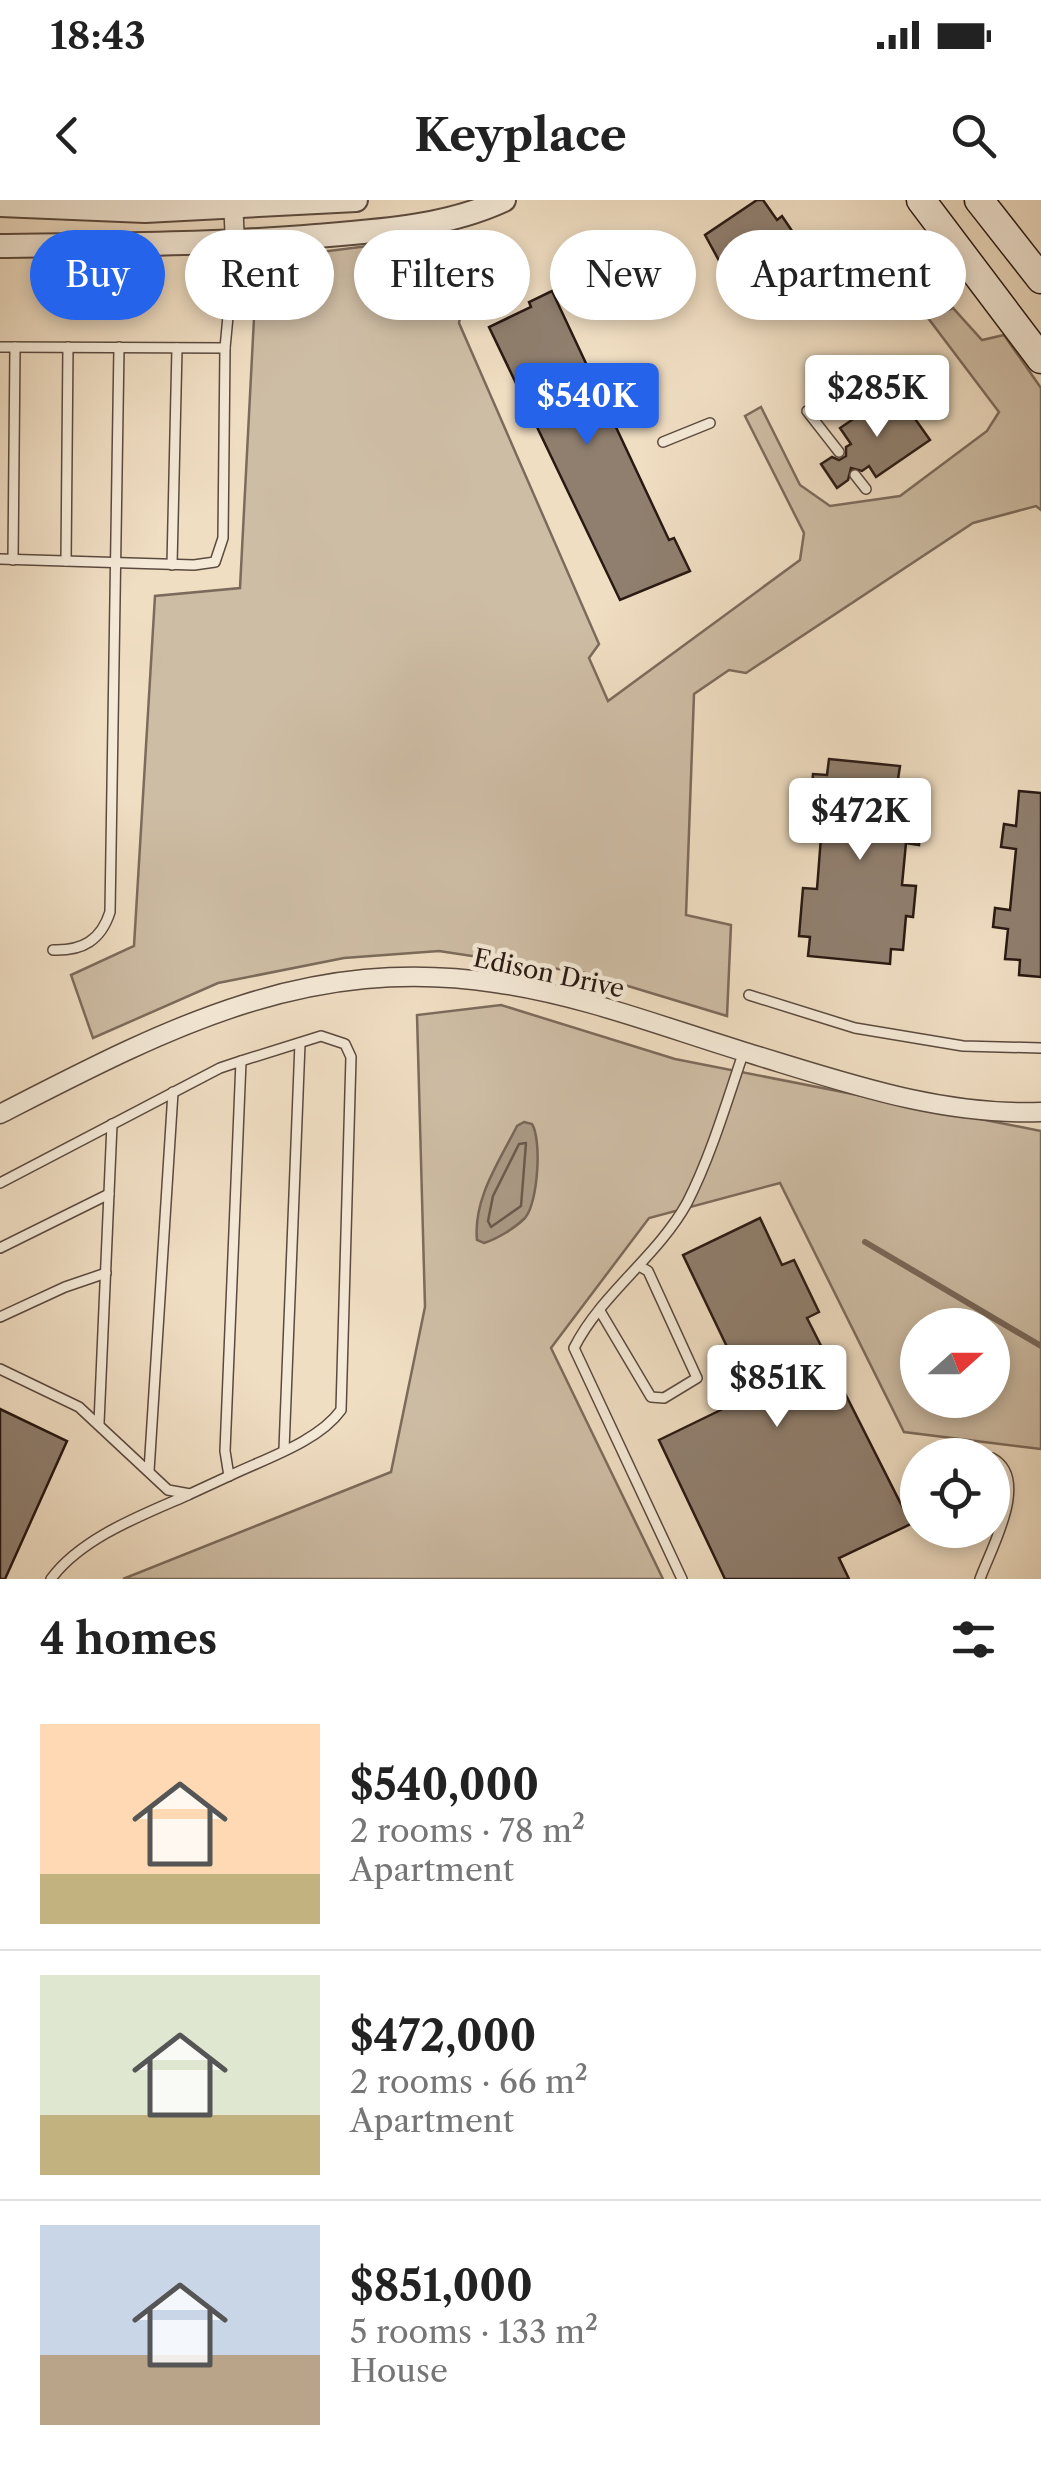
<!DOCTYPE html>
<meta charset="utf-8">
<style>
:root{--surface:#fff;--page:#f6f6f6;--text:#222;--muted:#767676;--line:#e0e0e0;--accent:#2563eb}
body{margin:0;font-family:"Libre Caslon Text",serif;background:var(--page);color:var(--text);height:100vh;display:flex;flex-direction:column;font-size:38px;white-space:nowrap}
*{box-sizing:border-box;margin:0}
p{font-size:32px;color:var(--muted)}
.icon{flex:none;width:55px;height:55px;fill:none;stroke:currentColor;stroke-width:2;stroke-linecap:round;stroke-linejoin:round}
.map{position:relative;height:1379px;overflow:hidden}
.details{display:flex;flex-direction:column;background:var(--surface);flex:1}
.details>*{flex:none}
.banner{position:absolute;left:30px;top:30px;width:982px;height:90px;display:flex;gap:20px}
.needle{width:65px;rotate:69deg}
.tools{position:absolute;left:900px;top:1108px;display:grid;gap:20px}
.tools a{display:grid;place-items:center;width:110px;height:110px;border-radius:50%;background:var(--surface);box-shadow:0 5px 15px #0003;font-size:50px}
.price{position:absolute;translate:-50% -85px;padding:0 22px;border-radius:10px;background:#fff;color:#222;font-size:32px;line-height:65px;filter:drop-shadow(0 2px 5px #0008)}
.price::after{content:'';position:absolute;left:50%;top:60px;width:30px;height:22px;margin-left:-15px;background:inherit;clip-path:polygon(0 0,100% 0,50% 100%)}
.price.on{background:var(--accent);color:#fff}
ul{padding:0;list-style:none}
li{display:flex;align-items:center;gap:30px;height:250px;padding:0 40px}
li+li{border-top:2px solid var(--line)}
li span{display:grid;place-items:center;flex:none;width:280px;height:200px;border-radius:0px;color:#555}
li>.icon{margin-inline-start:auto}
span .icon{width:120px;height:120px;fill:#fffc;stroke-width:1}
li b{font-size:42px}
h2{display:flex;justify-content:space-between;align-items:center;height:120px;padding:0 40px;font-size:42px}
.chip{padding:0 35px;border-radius:45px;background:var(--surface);box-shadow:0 5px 15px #0003;font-size:35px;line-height:90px}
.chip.on{background:var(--accent);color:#fff}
.status{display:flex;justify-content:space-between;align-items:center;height:70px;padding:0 50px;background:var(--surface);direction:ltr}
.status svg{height:28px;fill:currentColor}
header{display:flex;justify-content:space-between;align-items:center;height:130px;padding:0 40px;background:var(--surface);font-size:45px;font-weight:800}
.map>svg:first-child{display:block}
.green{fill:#cebda5;stroke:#7c6b5c;stroke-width:2.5;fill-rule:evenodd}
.water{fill:#ac9b87;stroke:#786759;stroke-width:2.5}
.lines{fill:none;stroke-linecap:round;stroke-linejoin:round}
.shore{stroke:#6a5a4d;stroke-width:2.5}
.stream{stroke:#786759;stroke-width:6}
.building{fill:#907f6f;stroke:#291913;stroke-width:2.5}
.service-casing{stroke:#5b4a3f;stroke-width:12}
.minor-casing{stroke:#5b4a3f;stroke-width:21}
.tertiary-casing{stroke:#5b4a3f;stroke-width:26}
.secondary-casing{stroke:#291913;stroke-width:31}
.service{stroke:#f5ead8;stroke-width:9}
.minor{stroke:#f5ead8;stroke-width:18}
.tertiary{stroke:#f5ead8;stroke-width:22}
.secondary{stroke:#f5ead8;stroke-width:28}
.labels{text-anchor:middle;stroke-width:9;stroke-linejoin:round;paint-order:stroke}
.street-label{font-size:25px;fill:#291913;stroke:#f5ead8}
</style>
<div class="status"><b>18:43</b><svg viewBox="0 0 49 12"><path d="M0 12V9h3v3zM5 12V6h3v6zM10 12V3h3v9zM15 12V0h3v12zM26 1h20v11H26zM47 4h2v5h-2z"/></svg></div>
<header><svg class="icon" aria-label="back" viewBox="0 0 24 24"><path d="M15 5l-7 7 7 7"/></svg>Keyplace<svg class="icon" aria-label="search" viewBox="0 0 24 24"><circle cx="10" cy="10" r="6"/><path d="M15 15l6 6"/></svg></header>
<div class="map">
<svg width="1041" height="1379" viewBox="0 0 1041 1379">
<rect width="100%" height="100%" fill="#f0dec3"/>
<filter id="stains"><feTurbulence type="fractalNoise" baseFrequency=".002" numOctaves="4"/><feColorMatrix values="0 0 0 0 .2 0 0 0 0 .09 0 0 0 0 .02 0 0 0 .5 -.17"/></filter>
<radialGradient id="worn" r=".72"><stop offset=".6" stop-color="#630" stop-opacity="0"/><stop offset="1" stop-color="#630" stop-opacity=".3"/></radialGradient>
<!-- green -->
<g class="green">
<polygon points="447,36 469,75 459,123 599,444 589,458 608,501 800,360 804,333 745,216 761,207 800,285 830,306 900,296 987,231 999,212 928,118 953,108 982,140 1004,135 1041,188 1041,310 1036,306 973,323 746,473 729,470 694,494 686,715 731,725 727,816 585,773 439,751 344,758 218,783 93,838 71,775 134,746 155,396 240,388 257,60"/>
<path d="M501,805L675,859L1041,931V1249L904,1232L780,983L649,1018L551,1148L663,1379H123L391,1272L425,1107L417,815ZM918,1125H992V1200H918Z"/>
</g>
<!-- water -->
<path class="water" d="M524,922L532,924C542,940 538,1003 525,1018C515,1028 497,1039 484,1043L477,1040C473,999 499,962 517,926Z"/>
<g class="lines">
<!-- shore -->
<polygon class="shore" points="526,943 521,1006 491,1027 488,1021 493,996 519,944"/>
<!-- stream -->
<polyline class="stream" points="865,1042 1041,1146"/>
</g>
<!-- building -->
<g class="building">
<polygon points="757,0 763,0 777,20 782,16 809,56 752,95 736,72 728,77 705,35"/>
<polygon points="552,91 669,340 674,338 690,371 620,400 489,127 531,107 529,102"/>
<polygon points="892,193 902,208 906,206 930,240 876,277 869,266 862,271 851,268 848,280 837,288 821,264 832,257 839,260 846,256 846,247 851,244 840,228"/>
<polygon points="829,559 900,566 898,579 913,580 911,609 922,610 919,645 906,643 902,685 916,686 913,717 906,716 903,750 891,749 890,764 808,756 810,737 799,736 803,688 817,689 822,624 809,623 813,574 827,575"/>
<polygon points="1019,591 1041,593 1041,777 1019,775 1020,760 1005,759 1008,729 993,727 995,708 1010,710 1016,649 1001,647 1004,624 1016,626"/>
<polygon points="760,1018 782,1065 794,1060 819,1112 807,1118 911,1324 839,1358 849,1379 725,1379 659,1240 733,1204 724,1185 741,1176 683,1055"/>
<polygon points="0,1209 67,1241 5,1379 0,1379"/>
</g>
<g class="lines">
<!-- service casing -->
<g class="service-casing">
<g id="service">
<polyline points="0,147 225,148"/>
<polyline points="807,211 839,252"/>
<polyline points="663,242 710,223"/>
<polyline points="855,275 866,289"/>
<polyline points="0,359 194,365 215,362 223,338 225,148 235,43"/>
<polyline points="13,360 15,147"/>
<polyline points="66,361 68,147"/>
<polyline points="172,365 177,148"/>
<path d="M53,750C83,751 101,740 110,712L119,147"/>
<polyline points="749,795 855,828 963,846 1041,848"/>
<polyline points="0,983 220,868 241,861 225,1251 229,1276 190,1294 168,1290 79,1207 0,1169"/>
<polyline points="0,1048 109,994"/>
<polyline points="600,1111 651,1197 664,1198 697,1178 648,1071 639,1066"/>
<polyline points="0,1117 65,1087 106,1073"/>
<polyline points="99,1223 112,924"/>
<polyline points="284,1249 300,843"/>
<polyline points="149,1271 173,892"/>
<path d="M229,1276C264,1259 318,1242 341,1210L351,857L345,844L321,836L241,861"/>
<path d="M51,1379C81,1338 142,1315 188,1295"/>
<path d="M682,1379L574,1148C601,1094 657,1057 687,1003C711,956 727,901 744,851"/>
<path d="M980,1379C991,1348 1031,1279 992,1258"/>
</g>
</g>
<!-- minor casing -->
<g class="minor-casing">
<g id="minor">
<polyline points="233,0 235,43"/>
<path d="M0,914C164,830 305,754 496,783C581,795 663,827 745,852C841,881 938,916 1041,912"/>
</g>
</g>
<!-- tertiary casing -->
<g class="tertiary-casing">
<g id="tertiary">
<polyline points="0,5 145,11 356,0"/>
<path d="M0,46C106,44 211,45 316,36C379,31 446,27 504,0"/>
</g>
</g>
<!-- secondary casing -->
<g class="secondary-casing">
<g id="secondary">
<polyline points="921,0 1041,159"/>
<polyline points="979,0 1041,79"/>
</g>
</g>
<!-- service -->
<use href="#service" class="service"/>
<!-- minor -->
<use href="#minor" class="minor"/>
<!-- tertiary -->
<use href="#tertiary" class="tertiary"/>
<!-- secondary -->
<use href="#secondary" class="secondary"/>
</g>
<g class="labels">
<!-- street labels -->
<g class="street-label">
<text transform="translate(549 773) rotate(12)" y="9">Edison Drive</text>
</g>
</g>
<rect width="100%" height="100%" filter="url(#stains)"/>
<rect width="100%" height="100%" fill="url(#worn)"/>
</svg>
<div class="tools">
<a><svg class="needle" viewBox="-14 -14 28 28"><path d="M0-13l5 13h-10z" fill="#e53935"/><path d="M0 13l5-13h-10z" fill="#767676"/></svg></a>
<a><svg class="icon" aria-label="locate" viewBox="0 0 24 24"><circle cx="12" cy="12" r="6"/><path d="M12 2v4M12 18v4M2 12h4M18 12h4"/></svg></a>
</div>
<b class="price" style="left:877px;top:240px">$285K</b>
<b class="price on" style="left:587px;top:248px">$540K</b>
<b class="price" style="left:860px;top:663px">$472K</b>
<b class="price" style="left:777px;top:1230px">$851K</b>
<div class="banner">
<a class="chip on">Buy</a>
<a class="chip">Rent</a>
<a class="chip">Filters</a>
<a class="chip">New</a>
<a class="chip">Apartment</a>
</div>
</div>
<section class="details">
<h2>4 homes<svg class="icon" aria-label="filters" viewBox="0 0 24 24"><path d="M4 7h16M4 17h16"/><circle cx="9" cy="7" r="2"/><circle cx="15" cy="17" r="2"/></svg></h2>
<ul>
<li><span style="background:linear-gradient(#ffd9b3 75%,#c2b280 0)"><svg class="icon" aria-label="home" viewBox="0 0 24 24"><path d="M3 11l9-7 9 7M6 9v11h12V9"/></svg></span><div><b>$540,000</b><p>2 rooms · 78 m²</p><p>Apartment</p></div></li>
<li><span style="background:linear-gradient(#dfe7d0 70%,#c2b280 0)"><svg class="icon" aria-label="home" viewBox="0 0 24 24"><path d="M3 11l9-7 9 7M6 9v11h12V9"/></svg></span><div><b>$472,000</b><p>2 rooms · 66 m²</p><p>Apartment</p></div></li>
<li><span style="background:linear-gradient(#c9d6e8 65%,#b9a48a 0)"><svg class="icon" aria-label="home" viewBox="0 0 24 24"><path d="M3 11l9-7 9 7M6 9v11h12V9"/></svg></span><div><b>$851,000</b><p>5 rooms · 133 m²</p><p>House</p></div></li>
</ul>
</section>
